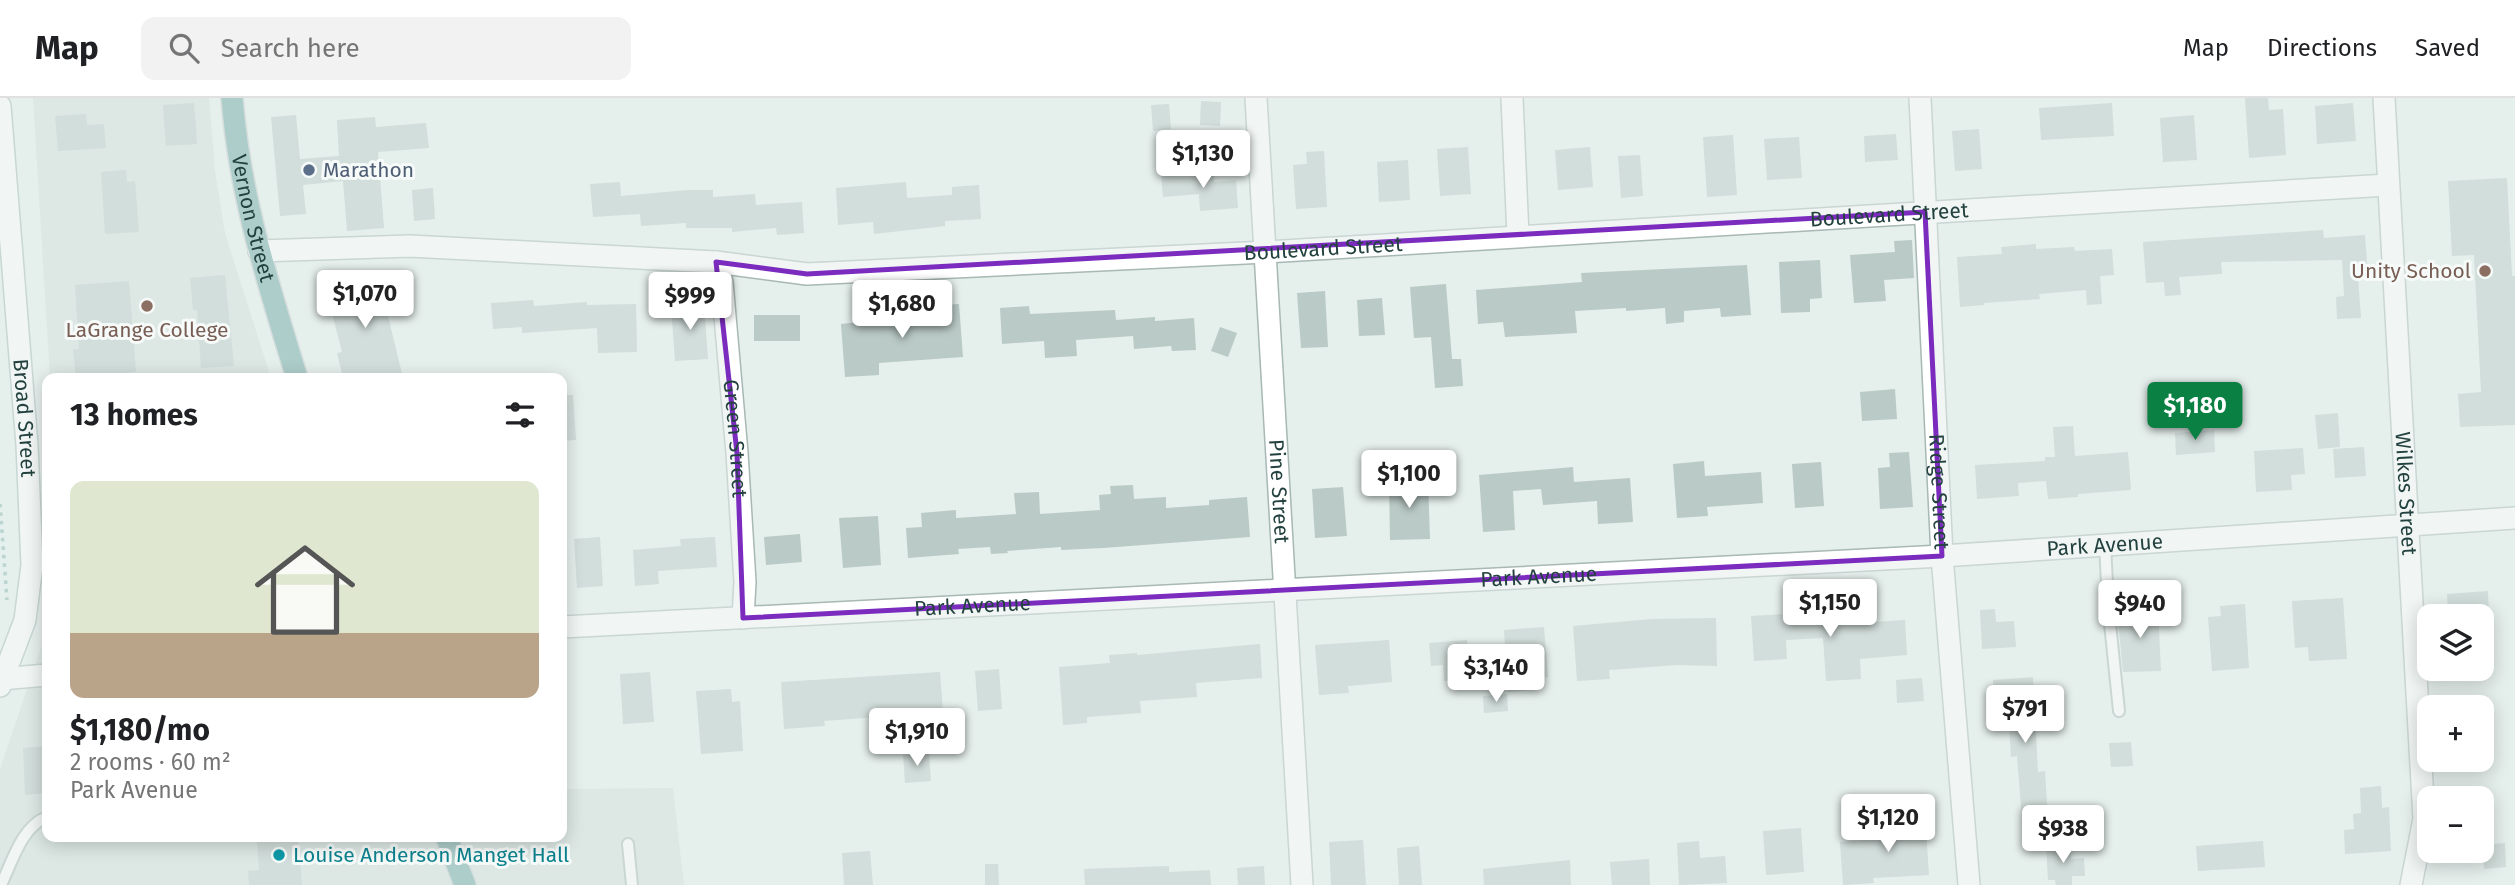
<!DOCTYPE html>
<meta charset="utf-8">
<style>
:root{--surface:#fff;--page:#f2f2f2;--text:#202124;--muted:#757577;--line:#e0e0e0;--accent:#0b8043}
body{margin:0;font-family:"Fira Sans",sans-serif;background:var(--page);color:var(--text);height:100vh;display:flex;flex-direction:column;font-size:26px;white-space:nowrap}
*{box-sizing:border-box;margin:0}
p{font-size:23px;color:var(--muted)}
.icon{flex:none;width:38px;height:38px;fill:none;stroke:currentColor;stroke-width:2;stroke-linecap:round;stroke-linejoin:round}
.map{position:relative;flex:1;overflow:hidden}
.details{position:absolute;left:42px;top:275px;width:525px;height:469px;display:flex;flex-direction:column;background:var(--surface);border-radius:14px;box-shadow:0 4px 18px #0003}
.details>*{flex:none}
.tools{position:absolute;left:2417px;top:506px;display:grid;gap:14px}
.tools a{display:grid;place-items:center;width:77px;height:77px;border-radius:14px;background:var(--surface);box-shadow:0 4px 18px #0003;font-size:35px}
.price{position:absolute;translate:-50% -60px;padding:0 16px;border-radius:7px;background:#fff;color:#222;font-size:23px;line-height:46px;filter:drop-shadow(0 2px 4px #0008)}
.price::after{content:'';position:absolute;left:50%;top:42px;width:21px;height:16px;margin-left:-10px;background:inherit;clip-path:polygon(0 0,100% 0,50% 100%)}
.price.current{background:var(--accent);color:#fff}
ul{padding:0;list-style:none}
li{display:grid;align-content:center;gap:14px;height:371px;padding:0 28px}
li+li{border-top:2px solid var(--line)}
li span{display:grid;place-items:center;height:217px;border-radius:14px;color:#555}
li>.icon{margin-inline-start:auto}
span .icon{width:126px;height:126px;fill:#fffc;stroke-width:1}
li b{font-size:30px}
h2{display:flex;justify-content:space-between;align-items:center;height:84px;padding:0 28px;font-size:30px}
header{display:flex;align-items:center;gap:42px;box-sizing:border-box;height:98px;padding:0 35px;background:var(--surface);border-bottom:2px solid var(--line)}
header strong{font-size:33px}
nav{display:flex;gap:38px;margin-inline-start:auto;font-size:24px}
.search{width:490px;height:63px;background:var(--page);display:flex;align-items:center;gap:18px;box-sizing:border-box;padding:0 24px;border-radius:14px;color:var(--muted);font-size:26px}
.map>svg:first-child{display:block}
.built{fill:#d3dfdc}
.building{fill:#bacac6}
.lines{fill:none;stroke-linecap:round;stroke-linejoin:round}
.service-casing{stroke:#a7b8b5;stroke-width:14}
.minor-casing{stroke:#a7b8b5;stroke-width:24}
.secondary-casing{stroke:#a3bbb7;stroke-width:24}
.primary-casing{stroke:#c1cac9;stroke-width:24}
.path{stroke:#85b3ae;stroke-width:3.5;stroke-dasharray:3.5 5;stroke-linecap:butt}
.service{stroke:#fff;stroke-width:10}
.minor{stroke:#fff;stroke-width:21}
.secondary{stroke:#fff;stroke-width:21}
.primary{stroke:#69a5a1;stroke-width:21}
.marked{fill:none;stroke:#7b2cbf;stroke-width:5;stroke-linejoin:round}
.service-dot{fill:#5c6f8a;stroke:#f6fbf9;stroke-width:2.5}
.education-dot{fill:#8d6e63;stroke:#f6fbf9;stroke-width:2.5}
.culture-dot{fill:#0f9aa8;stroke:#f6fbf9;stroke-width:2.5}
.labels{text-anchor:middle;stroke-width:6;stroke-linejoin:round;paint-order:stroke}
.service-label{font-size:21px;fill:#4e5e75;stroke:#f6fbf9;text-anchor:start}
.street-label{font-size:21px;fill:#23423f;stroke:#f6fbf9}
.education-label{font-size:21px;fill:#785e54;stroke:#f6fbf9;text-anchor:end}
.culture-label{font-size:21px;fill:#0d838f;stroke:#f6fbf9;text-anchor:start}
</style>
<header>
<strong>Map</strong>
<div class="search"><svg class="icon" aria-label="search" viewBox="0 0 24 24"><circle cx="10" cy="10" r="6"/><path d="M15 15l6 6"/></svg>Search here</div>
<nav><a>Map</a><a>Directions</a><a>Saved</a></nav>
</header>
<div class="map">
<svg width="2515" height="787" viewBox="0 0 2515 787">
<rect width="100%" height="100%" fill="#e5efec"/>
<!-- built -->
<g class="built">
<polygon points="33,0 209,0 215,73 225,135 271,280 50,280"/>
<polygon points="47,532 47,738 562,738 562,691 673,690 684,787 0,787 0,671"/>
</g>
<!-- building -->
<g class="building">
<polygon points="2245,0 2268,0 2269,12 2283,11 2286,57 2249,60"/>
<polygon points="1201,3 1221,4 1220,28 1200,27"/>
<polygon points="194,5 197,46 166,48 163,7"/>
<polygon points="2112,5 2114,38 2041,42 2039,10"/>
<polygon points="2353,5 2356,43 2317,46 2315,8"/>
<polygon points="1169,6 1171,31 1153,33 1151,7"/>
<polygon points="86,16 87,27 104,26 106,50 58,53 55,18"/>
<polygon points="296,17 300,61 339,58 337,22 375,19 376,29 426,25 429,50 378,54 384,130 347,133 343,83 303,87 306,116 280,118 271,19"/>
<polygon points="2194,17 2197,62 2163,64 2160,20"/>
<polygon points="1979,31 1982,71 1955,73 1952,33"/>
<polygon points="1896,36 1898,62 1865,64 1864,38"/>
<polygon points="1733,37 1737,97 1707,99 1703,39"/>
<polygon points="1799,39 1802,80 1767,82 1764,41"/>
<polygon points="1468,49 1471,96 1440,98 1437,51"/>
<polygon points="1590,49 1593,89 1558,92 1555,52"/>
<polygon points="1324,53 1327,109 1296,111 1293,67 1307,66 1306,54"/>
<polygon points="1640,57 1643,98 1621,100 1618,58"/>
<polygon points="1408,62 1410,102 1379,104 1377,64"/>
<polygon points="126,72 127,84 135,83 139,134 105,136 101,74"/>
<polygon points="1214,75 1214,84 1236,82 1238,110 1200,113 1199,96 1163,99 1161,78"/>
<polygon points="2507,80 2512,178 2515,178 2515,327 2460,329 2458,296 2481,294 2474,157 2452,158 2448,83"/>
<polygon points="620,84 621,98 687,92 713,92 713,99 755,96 756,107 802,104 804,135 777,137 776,130 732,134 732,130 686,130 686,125 641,128 640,116 593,119 590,86"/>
<polygon points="906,84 907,100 952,97 952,89 979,87 981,121 945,123 945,128 874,136 873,124 838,127 836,90"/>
<polygon points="433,90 435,121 414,123 412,92"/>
<polygon points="2323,132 2324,140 2365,137 2368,178 2358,179 2361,220 2337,221 2336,199 2344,198 2342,162 2221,164 2222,176 2179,179 2181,197 2165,198 2164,184 2146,185 2143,144"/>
<polygon points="1912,142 1914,180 1884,182 1886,203 1854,205 1850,157 1895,154 1894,143"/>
<polygon points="2036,146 2036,151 2074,149 2075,153 2112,151 2114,177 2100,178 2102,206 2087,207 2086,192 2039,196 2040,201 1984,205 1984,207 1960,209 1957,159 2002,156 2001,149"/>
<polygon points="1820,162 1822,200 1810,201 1810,214 1781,215 1779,164"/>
<polygon points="1747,167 1751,217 1721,219 1720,210 1684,213 1684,224 1666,226 1665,210 1626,213 1626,210 1575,213 1577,235 1505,239 1503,224 1478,226 1476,192 1582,184 1581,175"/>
<polygon points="225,177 234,268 201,270 197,212 193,212 190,180"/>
<polygon points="383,178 392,217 388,218 403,280 343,280 337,255 342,254 326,192"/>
<polygon points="129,183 136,274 76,280 73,252 79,251 75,187"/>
<polygon points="1446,186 1452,261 1461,261 1463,288 1435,290 1431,239 1414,240 1410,189"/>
<polygon points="1325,193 1328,249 1301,250 1297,195"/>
<polygon points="1382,200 1385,237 1359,238 1357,202"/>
<polygon points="533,202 534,208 587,204 587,207 636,206 637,254 598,255 597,230 522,235 522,229 493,231 491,205"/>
<polygon points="704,206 708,261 675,263 671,208"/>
<polygon points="959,206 963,259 879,265 879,277 845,279 841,226 926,217 925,208"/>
<polygon points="1029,208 1030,216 1115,212 1116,222 1155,219 1155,223 1194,220 1196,252 1172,253 1171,248 1134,251 1133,238 1076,242 1077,258 1045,260 1044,243 1002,246 1000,210"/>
<rect x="754" y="217" width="46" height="26"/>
<polygon points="1220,229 1237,235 1228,259 1211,253"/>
<polygon points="1895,291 1897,321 1862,323 1860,294"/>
<polygon points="562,297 573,297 576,342 562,343"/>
<polygon points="2338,315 2340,349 2318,351 2315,317"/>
<polygon points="2073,328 2075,358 2128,354 2131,392 2078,396 2078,399 2048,401 2046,383 2018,385 2019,398 1977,401 1975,367 2045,363 2045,359 2055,359 2053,329"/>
<polygon points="2214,332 2215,354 2176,357 2175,335"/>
<polygon points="2364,349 2366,378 2335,380 2333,351"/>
<polygon points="2303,350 2305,376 2291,377 2292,392 2256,394 2254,353"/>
<polygon points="1909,354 1913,409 1880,411 1878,370 1890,369 1889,355"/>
<polygon points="1704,363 1705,378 1761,374 1763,405 1707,409 1708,418 1677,420 1673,366"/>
<polygon points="1821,364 1824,408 1795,410 1792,366"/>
<polygon points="1573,369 1574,384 1630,380 1633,424 1598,426 1597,403 1543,407 1541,391 1513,393 1515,432 1483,434 1479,377"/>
<polygon points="1428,382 1430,441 1390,442 1389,383"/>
<polygon points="1133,387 1134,401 1166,399 1166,410 1209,407 1209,402 1247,399 1250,439 1103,450 1061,452 1061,449 1007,453 1008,455 991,456 990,449 958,451 959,456 908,460 906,430 922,429 921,415 956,412 956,420 1016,416 1014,395 1039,394 1040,416 1100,412 1099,397 1111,396 1110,388"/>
<polygon points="1343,389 1347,438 1315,440 1312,391"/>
<polygon points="878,418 881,467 843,470 839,420"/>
<polygon points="800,436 802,464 766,467 764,439"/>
<polygon points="600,439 603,488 577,490 574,441"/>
<polygon points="715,439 717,469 658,473 659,486 635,488 633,452 681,448 680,441"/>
<polygon points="2488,493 2489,518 2448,518 2447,496"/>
<polygon points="2343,500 2347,561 2309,563 2308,549 2295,550 2292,503"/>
<polygon points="2245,506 2249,570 2212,573 2208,519 2221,518 2220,508"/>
<polygon points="2158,510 2161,573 2123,574 2117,512"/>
<polygon points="1995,511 1996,524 2014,523 2016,549 1982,551 1980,512"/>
<polygon points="1856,512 1857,525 1905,522 1907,557 1860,561 1861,581 1826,583 1823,540 1786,542 1787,561 1754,563 1751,518"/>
<polygon points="1716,520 1717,568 1677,567 1609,572 1610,581 1577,583 1573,528 1652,521"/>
<polygon points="1544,529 1548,579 1535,580 1536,592 1508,594 1504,532"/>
<polygon points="1389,542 1392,584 1348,588 1349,595 1319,597 1315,547"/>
<polygon points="1467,542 1470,581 1444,583 1443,567 1431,568 1429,545"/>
<polygon points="1260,546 1262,580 1196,585 1197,599 1140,603 1141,615 1087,619 1087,625 1063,627 1059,569 1110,565 1109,557 1137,555 1137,557"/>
<polygon points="999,571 1002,611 978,613 975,573"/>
<polygon points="650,574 654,624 623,626 620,576"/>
<polygon points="940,574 943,614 824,623 825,628 784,631 781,584"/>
<polygon points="2033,579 2038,674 2045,673 2048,720 2022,722 2017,658 2011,659 2007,595 1993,596 1993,582"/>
<polygon points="1922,580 1924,603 1897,605 1896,582"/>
<polygon points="731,591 732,604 740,603 743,653 701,656 696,593"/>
<polygon points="1507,596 1508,613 1484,615 1483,598"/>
<polygon points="2131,644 2133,668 2111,669 2109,645"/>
<polygon points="47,648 47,695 25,697 23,650"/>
<polygon points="929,655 931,683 905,685 903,657"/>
<polygon points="2381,688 2382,710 2389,709 2391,753 2345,756 2344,732 2354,731 2353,716 2361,715 2360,690"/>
<polygon points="1925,717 1929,777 1873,780 1874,785 1843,787 1840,744 1894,740 1893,720"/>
<polygon points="1801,730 1804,774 1766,777 1763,733"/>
<polygon points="298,740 302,787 249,787 248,773 259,772 257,743"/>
<polygon points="1363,742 1366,787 1331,787 1329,744"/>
<polygon points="1699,743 1700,760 1725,758 1727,785 1679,787 1677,745"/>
<polygon points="2263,743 2265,769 2198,773 2196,748"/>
<polygon points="2505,745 2506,769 2484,771 2482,747"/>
<polygon points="2071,747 2071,761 2084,760 2085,778 2072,778 2072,787 2056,787 2055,782 2048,782 2046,748"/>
<polygon points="1419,748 1422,787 1399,787 1397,750"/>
<polygon points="870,753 873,787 844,787 842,755"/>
<polygon points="1649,761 1650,787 1612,787 1610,764"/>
<polygon points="1570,762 1571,787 1484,787 1483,771"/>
<polygon points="985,766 998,766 999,787 985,787"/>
<polygon points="1169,768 1169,774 1210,772 1211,787 1085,787 1084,771"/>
<polygon points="1264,768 1265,787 1238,787 1237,770"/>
</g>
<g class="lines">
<!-- service casing -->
<g class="service-casing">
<g id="service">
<polyline points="2105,446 2108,506 2119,613"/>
<polyline points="628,746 632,787"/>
<path d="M1,787C12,764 22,728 47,719"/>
</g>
</g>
<!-- minor casing -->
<g class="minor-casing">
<g id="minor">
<path id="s1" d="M1256,0L1302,787"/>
<polyline points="1512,0 1518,138"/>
<path id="s2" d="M1920,0L1942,458L1969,787"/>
<path id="s3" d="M2384,0L2424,721L2411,787"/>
<path id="s4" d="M259,153L410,148L716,164L807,176L1266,154L2388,87"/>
<path id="s5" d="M716,164L722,184L737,355L745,484L743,520"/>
<path id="s6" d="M562,529L1942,458L2515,420"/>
<polyline points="0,581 47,577"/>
</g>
</g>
<!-- secondary casing -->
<g class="secondary-casing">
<g id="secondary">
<path id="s7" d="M0,8L27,347L32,467L25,522L0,588"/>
</g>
</g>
<!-- primary casing -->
<g class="primary-casing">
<g id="primary">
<path id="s8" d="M232,0C240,100 268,185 297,280"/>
<polyline points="446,738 465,787"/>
</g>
</g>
<!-- path -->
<polyline class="path" points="0,406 7,502"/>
<!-- service -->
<use href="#service" class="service"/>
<!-- minor -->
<use href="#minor" class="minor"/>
<!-- secondary -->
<use href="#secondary" class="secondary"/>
<!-- primary -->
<use href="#primary" class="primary"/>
</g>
<!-- marked area -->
<path d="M0 0H2515V787H0ZM1925,114L1942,458L743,520L737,355L716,164L807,176Z" fill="#e5efec" fill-opacity=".55" fill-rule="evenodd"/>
<path class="marked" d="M1925,114L1942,458L743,520L737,355L716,164L807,176Z"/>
<!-- markers -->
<circle class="service-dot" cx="309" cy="72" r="7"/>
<g class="education-dot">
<circle cx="2485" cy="173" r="7"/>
<circle cx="147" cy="208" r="7"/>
</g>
<circle class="culture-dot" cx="279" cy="757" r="7"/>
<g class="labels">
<!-- service labels -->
<g class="service-label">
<text x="323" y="79">Marathon</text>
</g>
<!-- street labels -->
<g class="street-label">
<text dy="7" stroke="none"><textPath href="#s4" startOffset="1633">Boulevard Street</textPath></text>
<text dy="7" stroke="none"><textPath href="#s8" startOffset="122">Vernon Street</textPath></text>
<text dy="7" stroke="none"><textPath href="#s4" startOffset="1066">Boulevard Street</textPath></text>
<text dy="7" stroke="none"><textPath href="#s7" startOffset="313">Broad Street</textPath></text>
<text dy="7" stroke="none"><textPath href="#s5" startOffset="178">Green Street</textPath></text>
<text dy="7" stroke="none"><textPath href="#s1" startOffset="394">Pine Street</textPath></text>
<text dy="7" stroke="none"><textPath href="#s2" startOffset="394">Ridge Street</textPath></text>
<text dy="7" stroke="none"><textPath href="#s3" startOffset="396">Wilkes Street</textPath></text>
<text dy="7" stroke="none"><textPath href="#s6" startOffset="1545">Park Avenue</textPath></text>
<text dy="7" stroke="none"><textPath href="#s6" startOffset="978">Park Avenue</textPath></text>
<text dy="7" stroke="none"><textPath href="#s6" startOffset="411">Park Avenue</textPath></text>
</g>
<!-- education labels -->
<g class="education-label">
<text x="2471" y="180">Unity School</text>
<text x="147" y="239" text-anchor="middle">LaGrange College</text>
</g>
<!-- culture labels -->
<g class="culture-label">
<text x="293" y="764">Louise Anderson Manget Hall</text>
</g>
</g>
</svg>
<div class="tools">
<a><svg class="icon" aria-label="layers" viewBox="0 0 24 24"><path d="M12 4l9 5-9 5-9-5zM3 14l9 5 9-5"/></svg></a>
<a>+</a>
<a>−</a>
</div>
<b class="price" style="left:1203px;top:92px">$1,130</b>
<b class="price" style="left:365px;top:232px">$1,070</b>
<b class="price" style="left:690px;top:234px">$999</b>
<b class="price" style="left:902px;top:242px">$1,680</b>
<b class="price current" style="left:2195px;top:344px">$1,180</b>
<b class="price" style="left:1409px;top:412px">$1,100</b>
<b class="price" style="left:1830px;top:541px">$1,150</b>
<b class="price" style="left:2140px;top:542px">$940</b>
<b class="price" style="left:1496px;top:606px">$3,140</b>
<b class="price" style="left:2025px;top:647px">$791</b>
<b class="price" style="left:917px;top:670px">$1,910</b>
<b class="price" style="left:1888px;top:756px">$1,120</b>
<b class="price" style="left:2063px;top:767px">$938</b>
<section class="details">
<h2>13 homes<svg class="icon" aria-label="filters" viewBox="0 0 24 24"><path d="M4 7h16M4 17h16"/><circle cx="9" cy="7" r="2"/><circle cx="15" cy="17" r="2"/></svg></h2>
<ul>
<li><span style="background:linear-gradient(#dfe7d0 70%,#b9a48a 0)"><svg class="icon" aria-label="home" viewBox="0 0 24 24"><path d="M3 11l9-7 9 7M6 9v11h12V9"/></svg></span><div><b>$1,180/mo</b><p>2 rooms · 60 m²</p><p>Park Avenue</p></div></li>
</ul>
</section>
</div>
